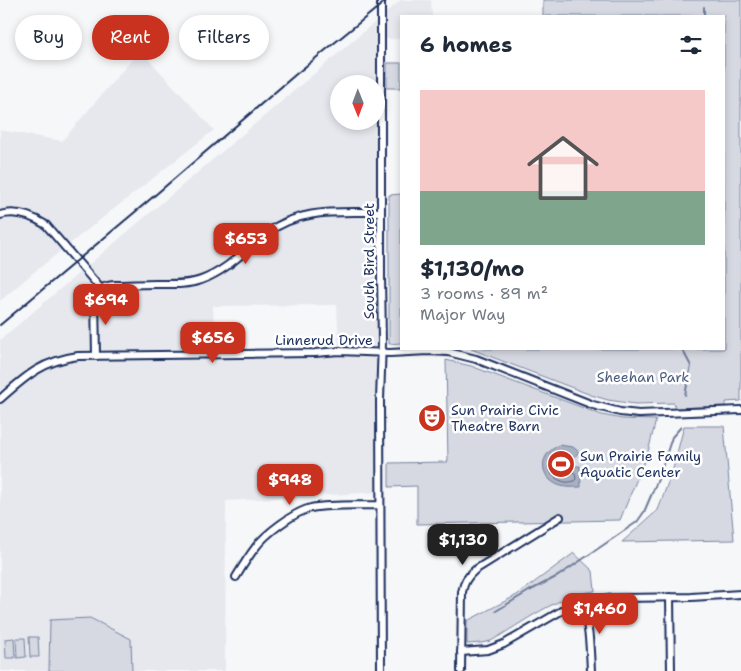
<!DOCTYPE html>
<meta charset="utf-8">
<style>
:root{--surface:#fff;--page:#f2f2f3;--text:#1f2937;--muted:#747a83;--line:#e0e1e3;--accent:#c8321e}
body{margin:0;font-family:"Shantell Sans",sans-serif;background:var(--page);color:var(--text);height:100vh;display:flex;flex-direction:column;font-size:19px;white-space:nowrap}
*{box-sizing:border-box;margin:0}
p{font-size:16px;color:var(--muted)}
.icon{flex:none;width:28px;height:28px;fill:none;stroke:currentColor;stroke-width:2;stroke-linecap:round;stroke-linejoin:round}
.map{position:relative;flex:1;overflow:hidden}
.drawer{position:absolute;left:400px;top:15px;width:325px;height:335px;display:flex;flex-direction:column;background:var(--surface);border-radius:0px;box-shadow:0 2px 8px #0003}
.drawer>*{flex:none}
.hud{position:absolute;left:15px;top:15px;width:310px;height:45px;display:flex;gap:10px}
.needle{width:32px;rotate:179deg}
.controls{position:absolute;left:330px;top:75px;display:grid;gap:10px}
.controls a{display:grid;place-items:center;width:55px;height:55px;border-radius:50%;background:var(--surface);box-shadow:0 2px 8px #0003;font-size:25px}
.price{position:absolute;translate:-50% -42px;padding:0 11px;border-radius:10px;background:var(--accent);color:#fff;font-size:16px;line-height:32px;filter:drop-shadow(0 1px 2px #0008)}
.price::after{content:'';position:absolute;left:50%;top:30px;width:15px;height:11px;margin-left:-8px;background:inherit;clip-path:polygon(0 0,100% 0,50% 100%)}
.price.current{background:#222;color:#fff}
ul{padding:0;list-style:none}
li{display:grid;align-content:center;gap:10px;height:265px;padding:0 20px}
li+li{border-top:1px solid var(--line)}
li span{display:grid;place-items:center;height:155px;border-radius:0px;color:#555}
li>.icon{margin-inline-start:auto}
span .icon{width:90px;height:90px;fill:#fffc;stroke-width:1}
li b{font-size:21px}
h2{display:flex;justify-content:space-between;align-items:center;height:60px;padding:0 20px;font-size:21px}
.tag{padding:0 18px;border-radius:22px;background:var(--surface);box-shadow:0 2px 8px #0003;font-size:18px;line-height:45px}
.tag.current{background:var(--accent);color:#fff}
.map>svg:first-child{display:block}
.built{fill:#e6e8ee;fill-rule:evenodd}
.green{fill:#d6d9e2;stroke:#7884a0}
.water{fill:#a9b0c1;stroke:#707c99}
.lines{fill:none;stroke-linecap:round;stroke-linejoin:round}
.shore{stroke:#546386;stroke-width:1}
.stream{stroke:#707c99;stroke-width:2}
.minor-casing{stroke:#1b2f5e;stroke-width:10}
.minor{stroke:#fff;stroke-width:6}
.rail{stroke:#1b2f5e;stroke-width:2}
.labels{text-anchor:middle;stroke-width:5;stroke-linejoin:round;paint-order:stroke}
.street-label{font-size:14px;fill:#1b2f5e;stroke:#fff}
.park-label{font-size:14px;fill:#4a5a7f;stroke:#fff}
.poi-label{font-size:14px;fill:#1b2f5e;stroke:#fff;text-anchor:start}
</style>
<div class="map">
<svg width="741" height="671" viewBox="0 0 741 671">
<rect width="100%" height="100%" fill="#f6f7f9"/>
<filter id="ink" filterUnits="userSpaceOnUse"><feTurbulence type="fractalNoise" baseFrequency=".02" numOctaves="2"/><feDisplacementMap in="SourceGraphic" scale="10" xChannelSelector="R" yChannelSelector="G"/><feConvolveMatrix kernelMatrix="1 2 1 2 8 2 1 2 1" color-interpolation-filters="sRGB"/></filter>
<g filter="url(#ink)">
<!-- built -->
<g class="built">
<path d="M401,0H431L432,16H401V39H382L380,492L226,501L225,671H0V340ZM339,84H376V121H339ZM337,305L339,351L215,354L213,306Z"/>
<polygon points="140,50 214,130 34,272 0,301 0,130 62,141"/>
</g>
<!-- green -->
<g class="green">
<polygon points="543,0 741,0 741,401 726,402 726,406 675,408 674,403 635,404 608,400 591,395 471,349 724,349 724,16 543,16"/>
<rect x="387" y="63" width="14" height="25"/>
<polygon points="401,194 401,343 389,344 389,195"/>
<polygon points="446,360 471,366 602,415 622,419 656,420 648,452 620,520 417,524 417,486 389,487 389,463 448,462"/>
<polygon points="684,426 724,426 734,540 622,542 658,510 673,469"/>
<path d="M574,553L593,571L595,591C556,596 524,622 491,641L481,643L467,644V621L517,595Z"/>
<polygon points="90,618 131,639 132,671 49,671 50,620"/>
<polygon points="29,637 38,637 39,657 30,657"/>
<polygon points="14,638 15,658 6,658 5,639"/>
<polygon points="16,638 25,638 26,657 17,658"/>
</g>
<!-- water -->
<path class="water" d="M559,445L573,447L579,452L572,460L567,456H565V466H580L581,487C575,487 567,488 561,486C546,482 537,465 549,452C552,449 556,447 559,445Z"/>
<g class="lines">
<!-- shore -->
<path class="shore" d="M557,453L560,454C560,474 560,468 575,473L576,479L574,481C570,482 566,483 562,481C548,477 544,461 557,453Z"/>
<!-- stream -->
<g class="stream">
<polyline points="704,16 704,7"/>
<polyline points="682,349 691,366 685,395"/>
<polyline points="496,611 529,591 558,576 637,522 644,512 659,477 672,437 681,427"/>
</g>
<!-- minor casing -->
<g class="minor-casing">
<g id="minor">
<path d="M0,215C17,210 32,216 46,225L101,289"/>
<path d="M96,356L95,298C98,288 105,286 114,285C128,285 142,284 156,284C171,284 187,285 201,280C228,270 245,250 267,233C301,207 341,213 381,212"/>
<path d="M0,399C26,376 42,361 78,356L315,353L339,351L390,353L428,351L448,352L476,359L593,405L620,412L639,414L741,410"/>
<path d="M236,577C242,567 248,557 255,548C265,534 294,512 311,508C333,504 358,506 380,505"/>
<polyline points="670,597 671,671"/>
<path d="M583,602C589,626 590,647 591,671"/>
<polyline points="461,652 488,650 504,644 568,607 583,602 597,599 623,598 691,597 741,594"/>
<polyline points="381,671 380,400 382,341 381,275 381,0"/>
<path d="M461,671L462,592C464,582 467,577 475,570L560,517"/>
</g>
</g>
<!-- minor -->
<use href="#minor" class="minor"/>
<!-- rail -->
<polyline class="rail" points="0,325 147,202 295,75 387,0"/>
</g>
</g>
<!-- icons -->
<defs>
<g id="theatre-disc" transform="scale(1.4375)"><circle r="9.5" fill="#c8321e" stroke="#fff"/><path d="M-5-5.5Q0-4 5-5.5V0Q5 5 0 6Q-5 5-5 0ZM-3.3-2.5H-1v1.5H-3.3ZM1-2.5H3.3v1.5H1ZM-2.8 1Q0 5.5 2.8 1Z" fill="#fff"/></g>
<g id="stadium-disc" transform="scale(1.4375)"><circle r="9.5" fill="#c8321e" stroke="#fff"/><path d="M0-5a6.5 5 0 1 0 0 10a6.5 5 0 1 0 0-10ZM-3.5-1.8h7v3.6h-7Z" fill="#fff"/></g>
</defs>
<g fill-rule="evenodd">
<use href="#theatre-disc" x="432" y="418"/>
<use href="#stadium-disc" x="561" y="464"/>
</g>
<g class="labels">
<!-- street labels -->
<g class="street-label">
<text transform="translate(369 261) rotate(-90)" y="5">South Bird Street</text>
<text x="324" y="345">Linnerud Drive</text>
</g>
<!-- park labels -->
<g class="park-label">
<text x="643" y="382">Sheehan Park</text>
</g>
<!-- poi labels -->
<g class="poi-label">
<text x="451" y="415">Sun Prairie Civic<tspan x="451" dy="16">Theatre Barn</tspan></text>
<text x="580" y="461">Sun Prairie Family<tspan x="580" dy="16">Aquatic Center</tspan></text>
</g>
</g>
</svg>
<div class="controls">
<a><svg class="needle" viewBox="-14 -14 28 28"><path d="M0-13l5 13h-10z" fill="#e53935"/><path d="M0 13l5-13h-10z" fill="#747a83"/></svg></a>
</div>
<b class="price" style="left:246px;top:265px">$653</b>
<b class="price" style="left:106px;top:326px">$694</b>
<b class="price" style="left:213px;top:364px">$656</b>
<b class="price" style="left:290px;top:506px">$948</b>
<b class="price current" style="left:463px;top:566px">$1,130</b>
<b class="price" style="left:600px;top:635px">$1,460</b>
<div class="hud">
<a class="tag">Buy</a>
<a class="tag current">Rent</a>
<a class="tag">Filters</a>
</div>
<section class="drawer">
<h2>6 homes<svg class="icon" aria-label="filters" viewBox="0 0 24 24"><path d="M4 7h16M4 17h16"/><circle cx="9" cy="7" r="2"/><circle cx="15" cy="17" r="2"/></svg></h2>
<ul>
<li><span style="background:linear-gradient(#f6c9c9 65%,#7fa58c 0)"><svg class="icon" aria-label="home" viewBox="0 0 24 24"><path d="M3 11l9-7 9 7M6 9v11h12V9"/></svg></span><div><b>$1,130/mo</b><p>3 rooms · 89 m²</p><p>Major Way</p></div></li>
</ul>
</section>
</div>
